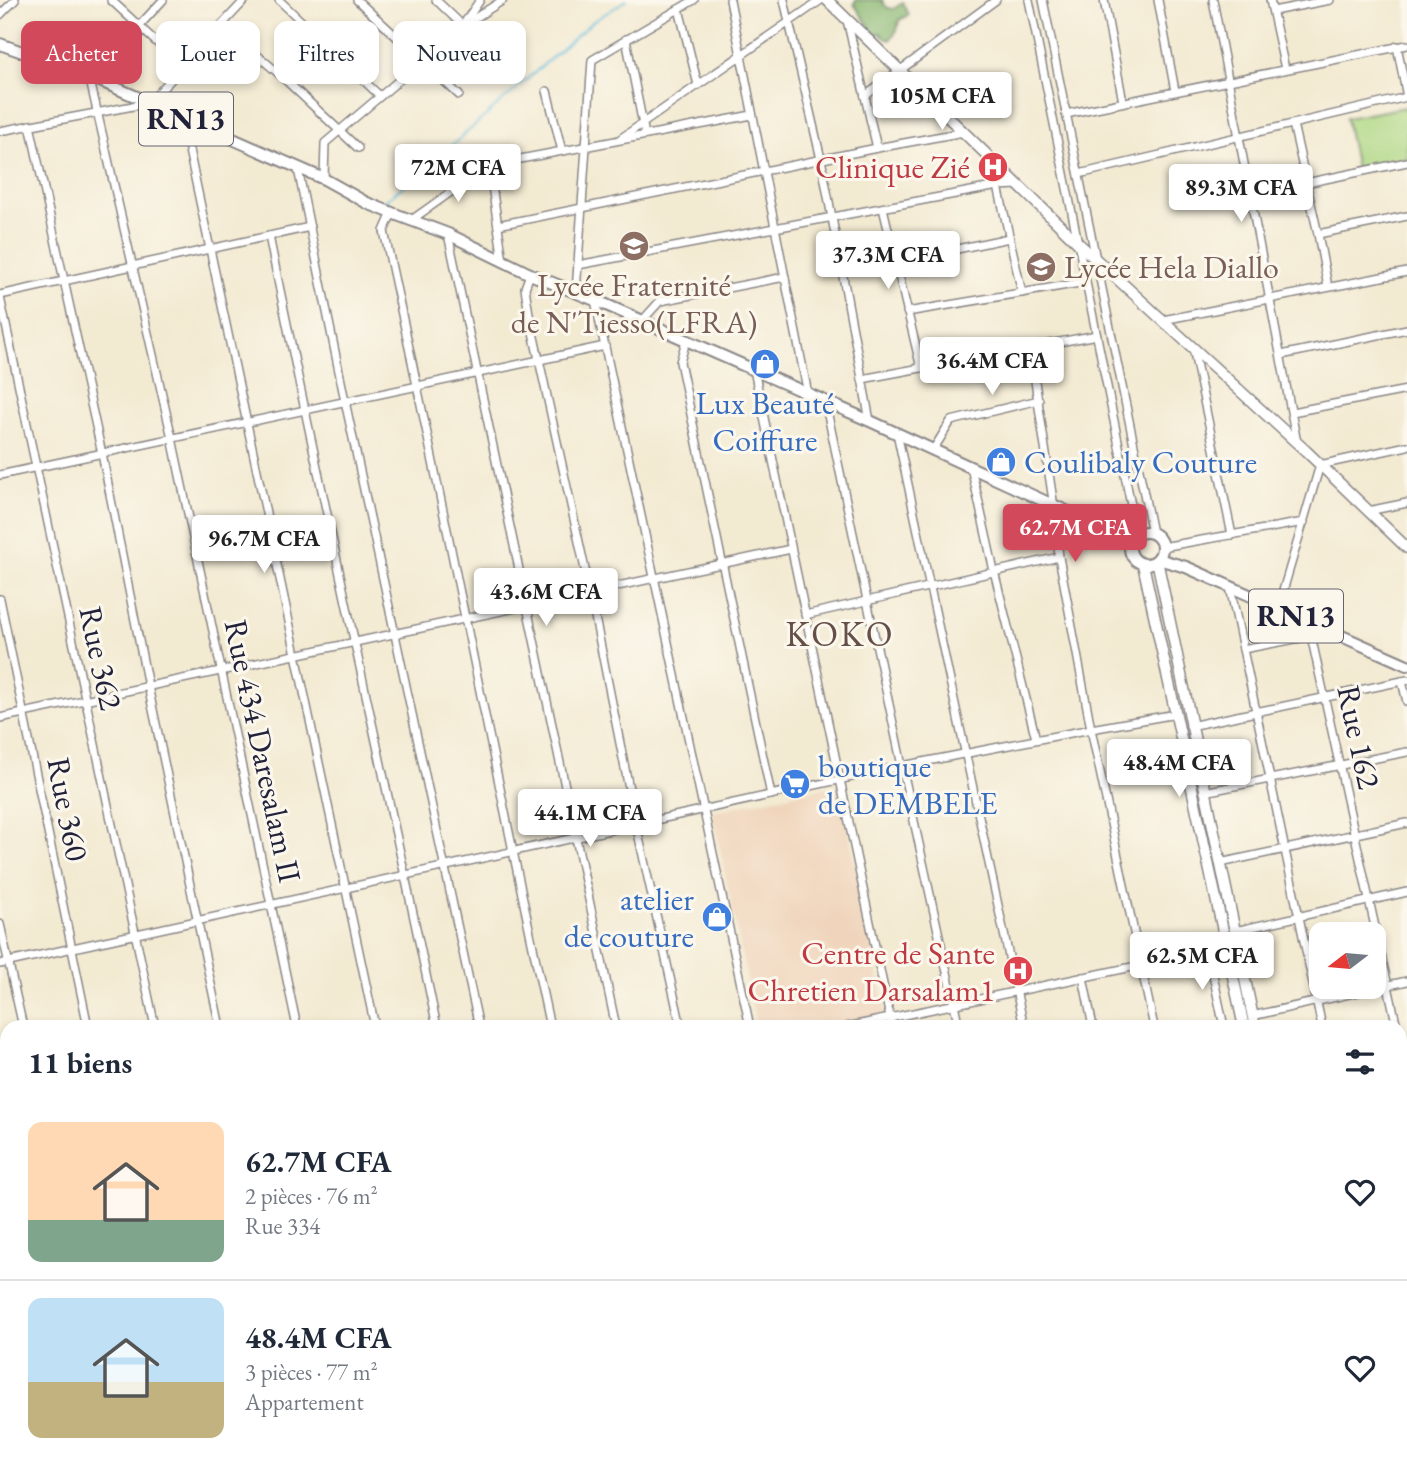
<!DOCTYPE html>
<html lang="fr">
<meta charset="utf-8">
<style>
:root{--surface:#fff;--page:#f6f6f7;--text:#1f2937;--muted:#747a83;--line:#e0e1e3;--accent:#d1495b}
body{margin:0;font-family:"EB Garamond",serif;background:var(--page);color:var(--text);height:100vh;display:flex;flex-direction:column;font-size:26px;white-space:nowrap}
*{box-sizing:border-box;margin:0}
p{font-size:23px;color:var(--muted)}
.icon{flex:none;width:38px;height:38px;fill:none;stroke:currentColor;stroke-width:2;stroke-linecap:round;stroke-linejoin:round}
.map{position:relative;flex:1;overflow:hidden}
.sheet{position:absolute;left:0px;top:1020px;width:1407px;height:450px;display:flex;flex-direction:column;background:var(--surface);border-radius:21px 21px 0 0;box-shadow:0 4px 10px #0003}
.sheet>*{flex:none}
.banner{position:absolute;left:21px;top:21px;width:700px;height:63px;display:flex;gap:14px}
.needle{width:46px;rotate:254deg}
.tools{position:absolute;left:1309px;top:922px;display:grid;gap:14px}
.tools a{display:grid;place-items:center;width:77px;height:77px;border-radius:14px;background:var(--surface);box-shadow:0 4px 10px #0003;font-size:35px}
.price{position:absolute;translate:-50% -60px;padding:0 16px;border-radius:7px;background:#fff;color:#222;font-size:23px;line-height:46px;filter:drop-shadow(0 2px 4px #0008)}
.price::after{content:'';position:absolute;left:50%;top:42px;width:21px;height:16px;margin-left:-10px;background:inherit;clip-path:polygon(0 0,100% 0,50% 100%)}
.price.current{background:var(--accent);color:#fff}
ul{padding:0;list-style:none}
li{display:flex;align-items:center;gap:21px;height:175px;padding:0 28px}
li+li{border-top:2px solid var(--line)}
li span{display:grid;place-items:center;flex:none;width:196px;height:140px;border-radius:14px;color:#555}
li>.icon{margin-inline-start:auto}
span .icon{width:84px;height:84px;fill:#fffc;stroke-width:1}
li b{font-size:30px}
h2{display:flex;justify-content:space-between;align-items:center;height:84px;padding:0 28px;font-size:30px}
.pill{padding:0 24px;border-radius:14px;background:var(--surface);box-shadow:0 4px 10px #0003;font-size:24px;line-height:63px}
.pill.current{background:var(--accent);color:#fff}
.map>svg:first-child{display:block}
.built{fill:#f0d5bc}
.green{fill:#aed783;stroke:#687c5f;stroke-width:2}
.forest{fill:#8ab871;stroke:#566d56;stroke-width:2}
.lines{fill:none;stroke-linecap:round;stroke-linejoin:round}
.stream{stroke:#5dbbdb;stroke-width:2}
.street-casing{stroke:#8a8686;stroke-width:10}
.secondary-casing{stroke:#8a8686;stroke-width:13}
.primary-casing{stroke:#8a8686;stroke-width:14}
.street{stroke:#fff;stroke-width:7}
.secondary{stroke:#fff;stroke-width:10}
.primary{stroke:#fff;stroke-width:10}
.labels{text-anchor:middle;stroke-width:6;stroke-linejoin:round;paint-order:stroke}
.shield{fill:#fbf7ec;stroke:#636270;stroke-width:2}
.shield-label{font-size:30px;font-weight:bold;fill:#22223b}
.health-label{font-size:32px;fill:#be3a42;stroke:#fbf7ec;text-anchor:end}
.education-label{font-size:32px;fill:#785e54;stroke:#fbf7ec;text-anchor:start}
.shop-label{font-size:32px;fill:#366cbe;stroke:#fbf7ec;text-anchor:start}
.street-label{font-size:32px;fill:#22223b;stroke:#fbf7ec}
.quarter-label{font-size:35px;letter-spacing:2px;fill:#654f49;stroke:#fbf7ec}
</style>
<div class="map">
<svg width="1407" height="1469" viewBox="0 0 1407 1469">
<rect width="100%" height="100%" fill="#fbf7ec"/>
<filter id="ink" filterUnits="userSpaceOnUse"><feTurbulence type="fractalNoise" baseFrequency=".0143" numOctaves="2"/><feDisplacementMap in="SourceGraphic" scale="14" xChannelSelector="R" yChannelSelector="G"/><feConvolveMatrix kernelMatrix="1 2 1 2 8 2 1 2 1" color-interpolation-filters="sRGB"/></filter>
<filter id="wash" filterUnits="userSpaceOnUse"><feTurbulence type="fractalNoise" baseFrequency=".00686" numOctaves="4" result="noise"/><feDisplacementMap in="SourceGraphic" scale="28" xChannelSelector="R" yChannelSelector="G"/><feGaussianBlur stdDeviation="1.57" result="paint"/><feColorMatrix in="noise" values="0 0 0 0 0 0 0 0 0 0 0 0 0 0 0 0 0 1.4 0 .05"/><feComposite in="paint" operator="in"/></filter>
<g filter="url(#wash)">
<rect width="100%" height="100%" fill="#f3ead2"/>
<!-- built -->
<polygon class="built" points="839,785 886,1015 826,1027 757,1027 712,811"/>
<!-- green -->
<polygon class="green" points="1406,107 1407,115 1407,159 1356,169 1346,118"/>
<!-- forest -->
<path class="forest" d="M856,0H882C884,6 887,9 893,9L903,3L909,15L899,20L897,30L890,40L883,37L881,33L875,35L854,4Z"/>
<g class="lines">
<!-- stream -->
<g class="stream">
<polyline points="380,205 440,156 592,22 627,0"/>
<polyline points="1400,1285 1407,1284"/>
</g>
</g>
</g>
<g filter="url(#ink)">
<g class="lines">
<!-- street casing -->
<g class="street-casing">
<g id="street">
<polyline points="111,0 183,67"/>
<polyline points="279,0 380,96"/>
<polyline points="357,0 459,95"/>
<polyline points="436,0 503,64"/>
<polyline points="730,0 808,394"/>
<polyline points="784,0 821,159 870,421"/>
<polyline points="1029,0 1137,535"/>
<polyline points="1043,0 1152,533"/>
<polyline points="1104,0 1123,102"/>
<polyline points="1158,0 1175,91"/>
<polyline points="1213,0 1297,443"/>
<polyline points="1270,0 1285,69"/>
<polyline points="679,9 698,85"/>
<polyline points="1273,11 1330,0"/>
<polyline points="0,15 15,0"/>
<polyline points="847,20 877,148"/>
<polyline points="465,22 480,0"/>
<polyline points="222,25 277,72 358,148"/>
<polyline points="139,26 163,0"/>
<polyline points="626,39 645,135"/>
<polyline points="1397,46 1407,97"/>
<polyline points="89,76 172,438 297,1027"/>
<polyline points="547,91 562,151"/>
<polyline points="865,96 996,0"/>
<polyline points="1066,114 1407,45"/>
<polyline points="182,117 375,1027"/>
<polyline points="1293,124 1318,234 1328,287"/>
<polyline points="30,125 102,454 148,686 220,1027"/>
<polyline points="0,131 149,103 245,0"/>
<polyline points="620,139 821,0"/>
<polyline points="489,165 503,261"/>
<polyline points="298,169 345,401 479,1027"/>
<polyline points="1079,174 1407,97"/>
<polyline points="324,179 325,143 463,26 503,0"/>
<polyline points="1306,183 1407,162"/>
<polyline points="998,186 1022,293"/>
<polyline points="883,208 921,368"/>
<path d="M392,213L384,231C442,496 493,762 550,1027"/>
<polyline points="410,221 489,165 752,115"/>
<polyline points="498,225 877,148 964,132"/>
<polyline points="448,234 616,1027"/>
<polyline points="1318,234 1407,216"/>
<path d="M269,236C322,500 382,763 437,1027"/>
<polyline points="896,262 1009,238"/>
<polyline points="578,265 998,186 1018,185"/>
<polyline points="530,274 525,288 529,314 590,592 636,824 681,1027"/>
<polyline points="576,292 592,60 694,0"/>
<polyline points="0,295 310,227"/>
<polyline points="0,297 155,1027"/>
<polyline points="595,300 750,1027"/>
<polyline points="907,312 1086,282"/>
<polyline points="1163,320 1407,272"/>
<polyline points="642,321 660,301 785,277"/>
<polyline points="686,341 680,362 771,795"/>
<polyline points="1030,348 1054,507 1059,557 1091,729 1154,1027"/>
<polyline points="1193,348 1232,535"/>
<polyline points="1281,355 1407,329"/>
<polyline points="754,370 892,1027"/>
<polyline points="862,379 1097,335"/>
<polyline points="825,401 902,766 959,1027"/>
<polyline points="1292,412 1407,390"/>
<polyline points="897,433 1024,1027"/>
<polyline points="933,450 951,421 1039,400"/>
<polyline points="971,467 994,571 1036,739"/>
<polyline points="0,475 605,346"/>
<polyline points="1368,511 1407,503"/>
<polyline points="1162,547 1304,522"/>
<polyline points="1230,587 1322,1027"/>
<polyline points="0,599 88,1027"/>
<polyline points="1278,608 1320,465 1407,446"/>
<polyline points="805,615 1059,557"/>
<polyline points="1308,622 1397,1027"/>
<polyline points="1243,649 1311,636"/>
<polyline points="1402,681 1407,702"/>
<polyline points="0,718 791,549"/>
<polyline points="1190,726 1407,680"/>
<polyline points="1204,792 1407,752"/>
<polyline points="1220,863 1407,823"/>
<polyline points="0,924 23,1027"/>
<polyline points="1235,931 1407,892"/>
<polyline points="1208,951 1224,1027"/>
<polyline points="0,964 902,766 1091,729 1176,714"/>
<polyline points="1083,977 1093,1027"/>
<polyline points="1252,1016 1407,981"/>
<polyline points="847,1027 1227,947"/>
<polyline points="1400,1040 1407,1072"/>
<polyline points="0,1206 7,1205"/>
<polyline points="0,1234 7,1266"/>
<polyline points="1400,1280 1407,1279"/>
<polyline points="0,1360 7,1358"/>
<polyline points="1400,1408 1407,1439"/>
<polyline points="49,1463 50,1469"/>
<polyline points="116,1463 117,1469"/>
<polyline points="183,1463 185,1469"/>
<polyline points="247,1463 248,1469"/>
<polyline points="313,1463 314,1469"/>
<polyline points="389,1463 391,1469"/>
<polyline points="468,1463 469,1469"/>
<polyline points="531,1463 532,1469"/>
<polyline points="571,1463 572,1469"/>
<polyline points="842,1463 843,1469"/>
<polyline points="911,1463 913,1469"/>
<polyline points="984,1463 985,1469"/>
<polyline points="1050,1463 1052,1469"/>
<polyline points="1118,1463 1119,1469"/>
<polyline points="1182,1463 1183,1469"/>
<polyline points="1251,1463 1252,1469"/>
<polyline points="635,1469 663,1463"/>
</g>
</g>
<!-- secondary casing -->
<g class="secondary-casing">
<g id="secondary">
<polyline points="827,0 1078,243 1306,451 1407,548"/>
<polyline points="1157,560 1255,1027"/>
<polyline points="1143,564 1244,1027"/>
<polyline points="1336,1463 1337,1469"/>
<polyline points="1346,1463 1347,1469"/>
</g>
</g>
<!-- primary casing -->
<g class="primary-casing">
<g id="primary">
<polyline points="0,44 89,76 324,179 367,203 392,213 448,234 530,274 595,300 870,421 1103,528 1135,536"/>
<circle cx="1146" cy="548" r="16"/>
<polyline points="1158,559 1186,567 1407,665"/>
</g>
</g>
<!-- street -->
<use href="#street" class="street"/>
<!-- secondary -->
<use href="#secondary" class="secondary"/>
<!-- primary -->
<use href="#primary" class="primary"/>
</g>
</g>
<!-- icons -->
<defs>
<g id="hospital-disc" transform="scale(1.575)"><circle r="9.5" fill="#e0444e" stroke="#fbf7ec"/><path d="M-5-5h3v3.5h4V-5h3V5h-3V1.5h-4V5h-3Z" fill="#fff"/></g>
<g id="school-disc" transform="scale(1.575)"><circle r="9.5" fill="#8d6e63" stroke="#fbf7ec"/><path d="M0-5L7-2L0 1L-7-2ZM-4 1L0 2.5L4 1V4Q0 6-4 4Z" fill="#fff"/></g>
<g id="shop-disc" transform="scale(1.575)"><circle r="9.5" fill="#3f7fe0" stroke="#fbf7ec"/><path d="M-5-2.5h2.3a2.7 3.5 0 0 1 5.4 0H5L5.5 6h-11ZM-1.5-2.5h3a1.5 2.3 0 0 0-3 0Z" fill="#fff"/></g>
<g id="supermarket-disc" transform="scale(1.575)"><circle r="9.5" fill="#3f7fe0" stroke="#fbf7ec"/><path d="M-6-5.5h2.5l.6 2H6L4.5 2H-2.5L-4.4-4H-6ZM-1.5 3.2a1.3 1.3 0 1 0 .1 0ZM3 3.2a1.3 1.3 0 1 0 .1 0Z" fill="#fff"/></g>
</defs>
<g fill-rule="evenodd">
<use href="#hospital-disc" x="993" y="167"/>
<use href="#school-disc" x="634" y="246"/>
<use href="#school-disc" x="1041" y="267"/>
<use href="#shop-disc" x="765" y="364"/>
<use href="#shop-disc" x="1001" y="462"/>
<use href="#supermarket-disc" x="795" y="784"/>
<use href="#shop-disc" x="717" y="917"/>
<use href="#hospital-disc" x="1018" y="971"/>
</g>
<g class="labels">
<!-- shield labels -->
<g class="shield">
<rect x="139" y="92.5" width="94" height="53" rx="5"/>
<rect x="1249" y="589.5" width="94" height="53" rx="5"/>
</g>
<g class="shield-label">
<text x="186" y="129">RN13</text>
<text x="1296" y="626">RN13</text>
</g>
<!-- health labels -->
<g class="health-label">
<text x="970" y="178">Clinique Zié</text>
<text x="995" y="964">Centre de Sante<tspan x="995" dy="37">Chretien Darsalam1</tspan></text>
</g>
<!-- education labels -->
<g class="education-label">
<text x="1064" y="278">Lycée Hela Diallo</text>
<text x="634" y="296" text-anchor="middle">Lycée Fraternité<tspan x="634" dy="37">de N'Tiesso(LFRA)</tspan></text>
</g>
<!-- shop labels -->
<g class="shop-label">
<text x="765" y="414" text-anchor="middle">Lux Beauté<tspan x="765" dy="37">Coiffure</tspan></text>
<text x="1024" y="473">Coulibaly Couture</text>
<text x="818" y="777">boutique<tspan x="818" dy="37">de DEMBELE</tspan></text>
<text x="694" y="910" text-anchor="end">atelier<tspan x="694" dy="37">de couture</tspan></text>
</g>
<!-- street labels -->
<g class="street-label">
<text transform="translate(101 658) rotate(78)" y="11">Rue 362</text>
<text transform="translate(1359 737) rotate(78)" y="11">Rue 162</text>
<text transform="translate(263 751) rotate(78)" y="11">Rue 434 Daresalam II</text>
<text transform="translate(68 809) rotate(79)" y="11">Rue 360</text>
</g>
<!-- quarter labels -->
<g class="quarter-label">
<text x="840" y="646">KOKO</text>
</g>
</g>
</svg>
<div class="tools">
<a><svg class="needle" viewBox="-14 -14 28 28"><path d="M0-13l5 13h-10z" fill="#e53935"/><path d="M0 13l5-13h-10z" fill="#747a83"/></svg></a>
</div>
<b class="price" style="left:942px;top:132px">105M CFA</b>
<b class="price" style="left:458px;top:204px">72M CFA</b>
<b class="price" style="left:1241px;top:224px">89.3M CFA</b>
<b class="price" style="left:888px;top:291px">37.3M CFA</b>
<b class="price" style="left:992px;top:397px">36.4M CFA</b>
<b class="price current" style="left:1075px;top:564px">62.7M CFA</b>
<b class="price" style="left:264px;top:575px">96.7M CFA</b>
<b class="price" style="left:546px;top:628px">43.6M CFA</b>
<b class="price" style="left:1179px;top:799px">48.4M CFA</b>
<b class="price" style="left:590px;top:849px">44.1M CFA</b>
<b class="price" style="left:1202px;top:992px">62.5M CFA</b>
<div class="banner">
<a class="pill current">Acheter</a>
<a class="pill">Louer</a>
<a class="pill">Filtres</a>
<a class="pill">Nouveau</a>
</div>
<section class="sheet">
<h2>11 biens<svg class="icon" aria-label="filters" viewBox="0 0 24 24"><path d="M4 7h16M4 17h16"/><circle cx="9" cy="7" r="2"/><circle cx="15" cy="17" r="2"/></svg></h2>
<ul>
<li><span style="background:linear-gradient(#ffd9b3 70%,#7fa58c 0)"><svg class="icon" aria-label="home" viewBox="0 0 24 24"><path d="M3 11l9-7 9 7M6 9v11h12V9"/></svg></span><div><b>62.7M CFA</b><p>2 pièces · 76 m²</p><p>Rue 334</p></div><svg class="icon" aria-label="heart" viewBox="0 0 24 24"><path d="M12 20l-8-8c-3-5 5-10 8-4 3-6 11-1 8 4z"/></svg></li>
<li><span style="background:linear-gradient(#bfe0f5 60%,#c2b280 0)"><svg class="icon" aria-label="home" viewBox="0 0 24 24"><path d="M3 11l9-7 9 7M6 9v11h12V9"/></svg></span><div><b>48.4M CFA</b><p>3 pièces · 77 m²</p><p>Appartement</p></div><svg class="icon" aria-label="heart" viewBox="0 0 24 24"><path d="M12 20l-8-8c-3-5 5-10 8-4 3-6 11-1 8 4z"/></svg></li>
</ul>
</section>
</div>
